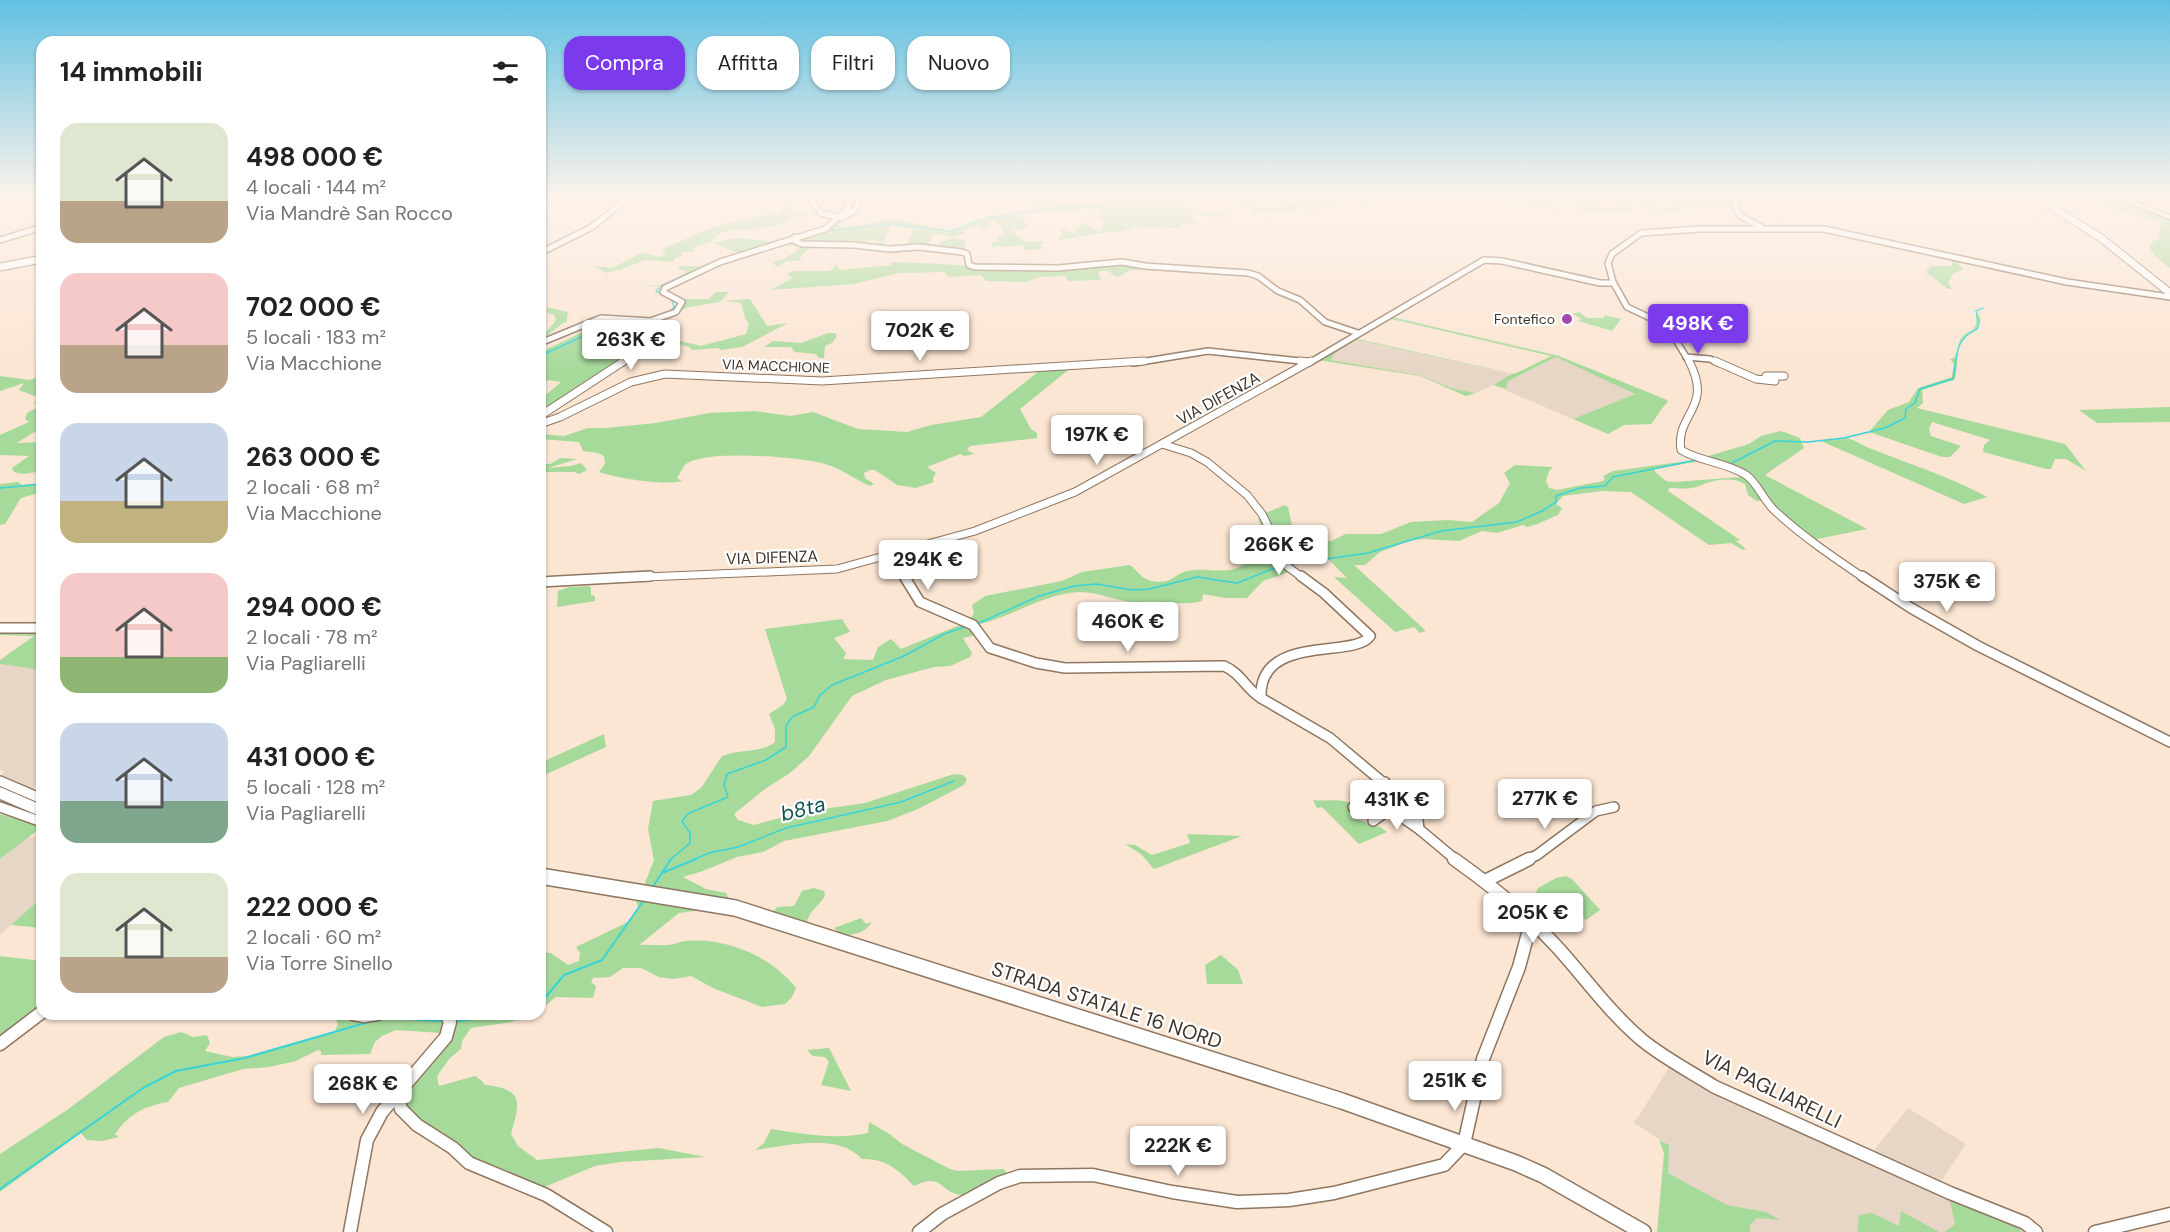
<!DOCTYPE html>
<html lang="it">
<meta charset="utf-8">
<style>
:root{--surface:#fff;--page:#f6f6f6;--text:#222;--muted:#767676;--accent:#7c3aed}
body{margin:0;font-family:"DM Sans",sans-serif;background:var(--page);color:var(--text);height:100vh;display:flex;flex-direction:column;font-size:22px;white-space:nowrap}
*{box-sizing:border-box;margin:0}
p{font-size:20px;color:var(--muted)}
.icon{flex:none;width:33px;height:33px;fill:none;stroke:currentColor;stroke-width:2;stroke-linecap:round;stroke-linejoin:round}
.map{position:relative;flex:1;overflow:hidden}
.drawer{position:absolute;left:36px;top:36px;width:510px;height:984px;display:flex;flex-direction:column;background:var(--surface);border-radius:18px;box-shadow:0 2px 4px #0004}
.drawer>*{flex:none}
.hud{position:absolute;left:564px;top:36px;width:570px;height:54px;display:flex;gap:12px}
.price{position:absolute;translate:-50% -51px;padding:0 14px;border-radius:6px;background:#fff;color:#222;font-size:20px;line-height:39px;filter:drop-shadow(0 2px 3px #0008)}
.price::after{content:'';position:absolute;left:50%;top:36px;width:18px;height:14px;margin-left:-9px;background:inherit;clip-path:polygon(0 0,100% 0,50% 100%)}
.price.on{background:var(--accent);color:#fff}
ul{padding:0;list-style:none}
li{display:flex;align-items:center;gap:18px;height:150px;padding:0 24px}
li span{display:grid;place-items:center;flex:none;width:168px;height:120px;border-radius:18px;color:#555}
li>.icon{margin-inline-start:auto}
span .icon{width:72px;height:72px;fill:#fffc;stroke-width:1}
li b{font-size:26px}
h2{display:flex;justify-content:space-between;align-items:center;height:72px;padding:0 24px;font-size:26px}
.pill{padding:0 21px;border-radius:18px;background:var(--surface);box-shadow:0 2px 4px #0004;font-size:21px;line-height:54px}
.pill.on{background:var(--accent);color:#fff}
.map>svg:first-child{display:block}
.industrial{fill:#e7d5c5}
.green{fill:#a6da9a;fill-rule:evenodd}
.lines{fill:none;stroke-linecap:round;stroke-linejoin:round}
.stream-far1{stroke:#38d4d9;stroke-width:1.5}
.stream{stroke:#38d4d9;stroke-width:2}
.minor-far3-casing{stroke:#8e7661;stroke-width:8}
.minor-far2-casing{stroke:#8e7661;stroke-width:9}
.minor-far1-casing{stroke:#8e7661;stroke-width:12}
.minor-casing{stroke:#8e7661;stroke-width:15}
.major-far2-casing{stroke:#8e7661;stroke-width:9}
.major-far1-casing{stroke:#8e7661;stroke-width:14}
.major-casing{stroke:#8e7661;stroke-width:18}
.highway-casing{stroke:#8e7661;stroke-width:3}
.minor-far3{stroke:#fff;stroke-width:5}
.minor-far2{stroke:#fff;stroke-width:7}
.minor-far1{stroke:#fff;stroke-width:9}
.minor{stroke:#fff;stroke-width:12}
.major-far2{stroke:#fff;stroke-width:7}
.major-far1{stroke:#fff;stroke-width:11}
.major{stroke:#fff;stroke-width:15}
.highway{fill:#fff;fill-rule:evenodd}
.poi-dot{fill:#a447b1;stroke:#fff;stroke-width:2}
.labels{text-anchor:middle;stroke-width:4.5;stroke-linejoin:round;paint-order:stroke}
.far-poi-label{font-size:14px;fill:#3e332a;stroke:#fff;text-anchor:end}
.far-street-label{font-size:14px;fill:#3e332a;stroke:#fff}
.street-label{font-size:16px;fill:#3e332a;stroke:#fff}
.near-street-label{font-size:20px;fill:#3e332a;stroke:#fff}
.near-water-label{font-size:21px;font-style:italic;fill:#115254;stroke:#fff}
</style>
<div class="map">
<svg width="2170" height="1232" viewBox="0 0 2170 1232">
<rect width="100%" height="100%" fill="#fbe5d3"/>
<!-- industrial -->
<g class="industrial">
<polygon points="1357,340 1513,375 1476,393 1454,389 1418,375 1331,360 1334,353"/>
<polygon points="1556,357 1596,374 1635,394 1573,419 1505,390 1508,381"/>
<polygon points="0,664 42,670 42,788 36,785 33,788 2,775 4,771 0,769"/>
<polygon points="29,837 42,838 42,897 0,935 0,859"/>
<polygon points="1671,1064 2021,1226 2024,1232 1750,1232 1750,1225 1757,1218 1778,1220 1766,1212 1727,1205 1668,1173 1668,1145 1633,1122 1639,1116"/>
<polygon points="1908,1108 1966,1144 1940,1183 1871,1154"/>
</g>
<!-- green -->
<g class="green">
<path d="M786,198H791L792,212L816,213L807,198H815L820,210H823H819L822,214L785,218H792C772,233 747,226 725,232C717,234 716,238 710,242C705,245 697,246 692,248L695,251L680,252L683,255L674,259L673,262L644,260L622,269L606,273L595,266L613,268L641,253L660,257L666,253L663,250L665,248L713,227L777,212L783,207Z"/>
<path d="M852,198H859L852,215L838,224L842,227L864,225L878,221L898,220L951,231L986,217L1032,211L1034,209L1030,198H1045L1054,206L1086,201L1093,204C1114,201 1171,191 1187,203L1183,204L1184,206L1201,210L1193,213L1213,211L1227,214L1225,217L1188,215L1200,223L1182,224L1180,225L1181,228L1137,227L1120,232H1107L1058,240L1063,234L1060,228L1075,234V227L1088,223L1093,230L1101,229L1104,223L1097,217L1103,215L1091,209L1066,212L1060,211L1048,214L1023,213L1021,215L1029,227L1011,231L1027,242L1042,241L1044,242L1040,244L1042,249L1025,250L1024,245L992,247L991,243L999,241L997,236L1005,235L996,222L988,221L991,227L981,229L977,226L963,231L965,234L953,237L933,234L929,243L940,245L941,241L955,238L964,240L966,247L955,248L958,251H966V253L926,248L898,250L899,253L890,254V249L875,246L873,243H882L877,242L878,239L833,244L830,249V246C815,246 805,247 799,261H787L777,267L772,262L785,259L801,247L781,244L737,257L665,288L641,284L660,286L687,272L678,268L680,266H700L738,253L713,243L734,238L773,241L826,229L850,209ZM890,226L914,229L907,244L883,246Z"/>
<polygon points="1243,198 1261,208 1303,202 1365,198 1373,205 1360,206 1363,205 1354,200 1334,201 1339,207 1249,214 1256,212 1233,199"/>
<polygon points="1542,198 1546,201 1548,198 1558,198 1549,204 1564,211 1500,199"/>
<polygon points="1568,198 1587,200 1596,207 1621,208 1614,202 1603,200 1620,199 1635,211 1584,211 1588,213 1586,213"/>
<path d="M2108,198H2115L2170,218V268L2156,257L2150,248L2152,242L2160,238L2158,232L2162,225C2140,212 2117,214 2096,202L2115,201Z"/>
<path d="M1632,199L1651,202L1647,203C1657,209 1666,211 1677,207L1666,199H1731L1739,201L1741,205L1738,209C1727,208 1715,206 1704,207C1675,210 1658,218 1632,199Z"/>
<polygon points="1952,261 1957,262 1963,269 1953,274 1948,283 1952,289 1948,289 1926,272 1931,266 1952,266"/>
<polygon points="892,262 942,264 990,268 1059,268 1117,262 1141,266 1138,270 1131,270 1117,277 1108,271 1100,271 1098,274 1102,280 1069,281 1065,276 1039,277 1027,282 986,281 981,275 948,277 944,272 899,273 854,284 770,290 793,278 787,275 791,271 830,271 837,264 839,270 891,265"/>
<polygon points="715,292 729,292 720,302 689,307 675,313 681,299 709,299"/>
<polygon points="750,299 767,326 788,323 742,347 721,350 718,348 692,350 689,347 658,338 669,325 663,323 665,321 676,323 663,337 701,346 746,334 749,323 746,320 741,303 724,301"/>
<polygon points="547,307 567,312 569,314 567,316 567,322 563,323 540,341 540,335 549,329 556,320 554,315 547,313"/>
<path d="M1976,310L1981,320L1978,329C1951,344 1961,352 1955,379L1922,390L1923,403L1917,408L2065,444L2086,471L2066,459H2055L2051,469H2046L1983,452L1984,445L1990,440L1932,422L1929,429L1931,436L1961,446L1950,457H1942L1869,432L1888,410L1909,402L1918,388L1952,377L1954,364L1950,359L1956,357C1960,342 1957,337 1973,330L1976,324Z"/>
<polygon points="1579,312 1587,318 1605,318 1604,315 1621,319 1612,331 1609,330 1578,321 1581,319 1572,314"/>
<path d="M1392,317L1559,356L1667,400L1668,402C1660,409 1658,416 1651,424L1624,425L1608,434L1573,419L1635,394L1556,357L1508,381L1506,389L1493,385L1512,374L1357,340L1335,353L1331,360L1418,375L1454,389L1476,393L1466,396L1420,376L1318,360L1353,338L1514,374L1551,356L1387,318Z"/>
<polygon points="614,318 655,322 662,326 658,334 650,333 658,326 643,324 617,335 655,337 540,415 540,395 547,394 561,382 548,380 540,387 540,345 541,351 545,350 585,331 622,329 632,322 597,321"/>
<polygon points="828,333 835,333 837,336 832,343 825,346 824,358 819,358 816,354 795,352 791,347 764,347 773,341 801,343"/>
<path d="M1073,366L1020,409L1031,429L1037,433V438L970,446L967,450L974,454L965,456L960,454L927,467L936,473L933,478L934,482L916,488L897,485L875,470H870L864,473L865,478L874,484L870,486C854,479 842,469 825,464C803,457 698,448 684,466C682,469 680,474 677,478L682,481C665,486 616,478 599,472L605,464L604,456L598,453L583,451L579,442L540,439V434L564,436L588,428H606L656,423L709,413L755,411L790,416L813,412L858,429L907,432L931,425L981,417L1043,368Z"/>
<polygon points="42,375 42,398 34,405 37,397 19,390 24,383 0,391 0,376 30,380"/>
<polygon points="42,405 42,427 17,443 42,442 42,471 24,474 14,472 12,468 29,456 0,455 0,435 29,422 25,419 27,413"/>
<polygon points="2170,407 2170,422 2097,423 2079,410"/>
<path d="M1781,431L1800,438L1804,448L1765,475L1867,529L1812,540L1765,501H1757L1748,495L1745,484C1732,476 1712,480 1699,486C1690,490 1678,488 1669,488L1668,491L1740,540L1736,541L1746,549L1743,550L1731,543L1709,545L1631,492L1602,491L1563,496L1556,504L1562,508L1558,515C1548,519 1537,525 1527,527L1523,525L1497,533L1482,531L1459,541L1423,539L1409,541L1380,552L1365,565H1354L1426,631L1420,633L1414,627L1395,632L1334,577L1347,578L1327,558L1290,566L1263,514L1285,505L1288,507L1293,530L1304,541L1314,543L1331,541L1346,534H1381L1411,522L1447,520L1472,522L1499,503L1510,483L1504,473L1515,465L1553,467L1549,471L1546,481L1549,488L1557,490L1603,481L1605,479L1603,476L1613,471L1695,460L1749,444L1761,436ZM1700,461L1746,474L1741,477L1674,482L1666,481L1655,472V469Z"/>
<path d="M1844,438C1855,439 1859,444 1869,448C1909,464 1949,476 1987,497L1964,504L1821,441Z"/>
<polygon points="561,458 577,459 548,468 571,466 581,463 587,470 579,474 575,472 540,472 540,464 550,464"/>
<polygon points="18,482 22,485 42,483 42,492 21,498 5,524 0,525 0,484"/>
<path d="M1261,516L1292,571L1263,581L1247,598H1226L1203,594L1202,601C1182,607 1160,599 1139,603C1118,602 1100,592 1079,592C1042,594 1010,618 976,625L968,620L974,614L972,605L985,596L1062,581L1082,572L1130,565C1138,571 1141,579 1152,581C1172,585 1174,574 1187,571C1208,566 1236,579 1249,558L1267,554L1268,542L1258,519Z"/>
<polygon points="589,586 591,588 591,595 595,596 595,601 557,607 558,591 569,587"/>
<path d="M842,619L850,632L834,638L846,653L843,659L873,660L878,647L891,639L901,649L967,622L979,634L963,638L972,653L970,657L950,666L934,667L886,680L852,696L809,756L790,773L765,789L734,814L738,820L754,825L802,812L865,803L954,774L963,775L967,779L964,785L918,809L887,821L784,841L763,852L737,857L703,871L683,877L706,889L726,893L731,904L643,888L654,860L648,829L653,801L691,795L701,788L722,756C740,749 762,753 775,742V729L769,714L783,705L787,699L765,629Z"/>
<polygon points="0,631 42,631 42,670 0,664 0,660 34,636 0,635"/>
<polygon points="604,734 606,747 540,777 540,763"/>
<path d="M1313,800C1326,802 1337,798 1350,803L1353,818L1380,827L1387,832L1359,844L1322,807L1317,808Z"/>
<polygon points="0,814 42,827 0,859"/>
<polygon points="1187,834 1242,836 1154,869 1141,854 1125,844 1135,845 1152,855 1190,843"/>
<path d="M1566,876L1572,879L1600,910L1586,920L1568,904C1555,907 1548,901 1536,893L1538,888L1556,878Z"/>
<path d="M540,879L634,893L731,911H694L679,913L639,945C648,944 658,946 667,945C673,945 679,942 685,941C726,937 771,956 796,988L792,997L785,1004L762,1007L713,988L691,976L674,979L659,977L641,968H623L610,977L593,978L591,982L596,986L593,998L556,997L540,1010V952L551,953L568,965L579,961L580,953L576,947L628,922L639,909L633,894L616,898L540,883Z"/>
<path d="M814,888L824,891L825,895C820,907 806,911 807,927L770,916L777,907L794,906L802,891Z"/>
<polygon points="42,897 42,928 11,925"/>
<path d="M861,918L866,924L872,922C865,933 853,936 841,934L834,928Z"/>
<polygon points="1221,955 1238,970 1243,984 1207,984 1205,965"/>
<polygon points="0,956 42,961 42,1006 0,1037"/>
<path d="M389,1014H440L445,1023L441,1033L396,1030L382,1036L375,1042L370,1054L321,1055V1051L318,1050L296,1061L269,1067L243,1069L179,1088L168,1102C144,1106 129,1114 115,1134L119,1137L102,1141L87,1140L81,1133L0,1192V1154L67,1110L164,1037L181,1032L193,1037L207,1035L210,1043L205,1051L232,1057L247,1056L335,1031L338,1024L334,1016L353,1019Z"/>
<path d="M497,1014H537L511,1022L471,1028L462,1041L461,1049L449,1059L437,1076L439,1086L475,1076L481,1080L485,1085C526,1089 519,1104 511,1134L518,1146L537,1160L659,1148L705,1157L620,1162L595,1166L542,1188L472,1162L403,1106L404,1084L452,1019Z"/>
<polygon points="829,1048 851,1091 821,1085 829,1062 825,1057 813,1056 807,1050"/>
<path d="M869,1122L888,1133L902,1144L950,1169L958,1171L1004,1169L1009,1176C998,1181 972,1197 961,1195C938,1192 944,1172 914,1186C899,1170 885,1158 862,1159C837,1132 786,1146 755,1150L764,1143L771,1129C803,1134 836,1140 868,1133Z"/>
<polygon points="1659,1140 1669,1145 1668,1173 1727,1205 1766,1212 1780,1220 1757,1218 1750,1225 1750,1232 1657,1232 1664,1153"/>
<polygon points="1949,1197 2018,1227 2021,1232 1945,1232 1955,1224"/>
<polygon points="1901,1211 1939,1232 1857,1232 1859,1215 1872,1213 1899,1226"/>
</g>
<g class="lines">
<!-- stream-far1 -->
<g class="stream-far1">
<polyline points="830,228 840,220"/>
<polyline points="826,231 893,224 951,231 989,217 1009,216 1016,212 1148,201 1152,198"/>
<polyline points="661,286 706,266"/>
<polyline points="647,319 669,312 674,307 672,300 656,291 659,288"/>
<polyline points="540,356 590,333 621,332 640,323"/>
<polyline points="540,369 540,377"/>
<path d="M1730,464L1775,441L1808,442L1844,438L1885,428L1905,418L1906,409L1915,403L1920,389L1953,379C1957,357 1954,339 1977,329L1979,322L1976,311L1983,308"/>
<polyline points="0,488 42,484"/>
<polyline points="1291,564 1368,553 1441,531 1517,522 1542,511 1556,502 1556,496 1580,488 1605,486 1613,477 1697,460"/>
<polyline points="977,624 1039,596 1074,586 1096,584 1132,590 1149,589 1197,577 1237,583 1283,565"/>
<polyline points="670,860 690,843 690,833 682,821 689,813 728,797 724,785 727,774 766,760 786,747 786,726 792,717 814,707 820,695 832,685 904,656 944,634 967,626"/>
<polyline points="693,860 709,853 738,847 786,828 901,802 954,781"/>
</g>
<!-- stream -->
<g class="stream">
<polyline points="662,873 696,859"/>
<polyline points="652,888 671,859"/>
<polyline points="540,1004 564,975 602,960 644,900"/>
<polyline points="458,1021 511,1014"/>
<polyline points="0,1189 143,1088 176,1071 245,1058 372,1021 388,1018 441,1021"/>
</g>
<!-- minor-far3 casing -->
<g class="minor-far3-casing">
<g id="minor-far3">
<polyline points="810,198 821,213 841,218 854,211 860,198"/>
<polyline points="1590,198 1710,198"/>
<polyline points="1717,198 1732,198"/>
<polyline points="1733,198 1739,215 1761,227"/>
<polyline points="795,237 795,241 802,244 854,245 889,249 919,247 962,252 967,254 969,265 975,267 1058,268 1122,262 1145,266 1248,273 1258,276 1278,291 1300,300 1325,322 1358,333"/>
<polyline points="0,240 42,227"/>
<polyline points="540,253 592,227 628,198"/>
<polyline points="653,320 676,312 682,302 663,292 665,288 720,262 825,229 848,209 850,198"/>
<path d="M540,343L601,318L651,321L664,325C658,344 638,352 622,363"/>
<polyline points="1686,357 1710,359 1718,363"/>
<polyline points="1134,363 1208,351 1309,362"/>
<polyline points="1309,363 1484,260 1502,261 1600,283 1613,283"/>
<polyline points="1690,363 1669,329 1661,323 1627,307 1613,282 1608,263 1612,254 1641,233 1699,229 1824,229 2067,282 2170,297"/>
</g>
</g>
<!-- minor-far2 casing -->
<g class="minor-far2-casing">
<g id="minor-far2">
<polyline points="1300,361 1309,362"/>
<path d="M1689,361C1714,409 1675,413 1681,450C1701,462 1726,462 1746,475C1757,482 1763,500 1775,511C1802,536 1833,557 1864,578"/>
<polyline points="1715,361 1756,379 1775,381"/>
<polyline points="1766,376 1784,376"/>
<polyline points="540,416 624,361"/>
<polyline points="540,424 560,417 631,382 665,374 822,381 1144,361"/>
<polyline points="1162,444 1191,453 1207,462 1247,495 1262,514 1288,567 1303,578"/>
<polyline points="891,556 905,578"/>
<polyline points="622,578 837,569 975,531 1075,492 1311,361"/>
</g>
</g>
<!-- minor-far1 casing -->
<g class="minor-far1-casing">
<g id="minor-far1">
<path d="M904,576L920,602L973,625L990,648L1036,663L1065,668L1224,666C1241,673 1246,689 1261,698"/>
<path d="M1301,576L1324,593L1370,636C1355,659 1258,633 1261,698L1330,738L1417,811L1419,829L1456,860"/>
<polyline points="1862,576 1911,608 1978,646 2170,742"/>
<polyline points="540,582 650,576"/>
<polyline points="0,628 42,628"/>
<polyline points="0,781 42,799"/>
<polyline points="0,807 42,822"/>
<polyline points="1353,807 1385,782"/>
<polyline points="1390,809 1419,829"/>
<polyline points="1373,821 1404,799"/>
<polyline points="1526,860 1537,855 1596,811 1614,807"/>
</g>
</g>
<!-- minor casing -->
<g class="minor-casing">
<g id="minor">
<path d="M1454,859C1492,886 1527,914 1558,948C1586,979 1610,1013 1642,1040C1664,1058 1691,1072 1715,1087L1950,1193L2025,1223L2036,1232"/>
<polyline points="1485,881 1529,859"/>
<polyline points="353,1014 364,1016 378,1014"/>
<polyline points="0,1044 42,1012"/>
<polyline points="397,1093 401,1109 417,1125 453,1148 469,1163 546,1195 606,1232"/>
<polyline points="350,1232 367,1140 382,1112 446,1037 450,1022 446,1014"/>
<polyline points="919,1232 942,1214 999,1183 1020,1176 1093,1175 1172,1192 1237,1202 1289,1200 1334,1193 1444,1165 1464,1144 1483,1059 1519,967 1531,922"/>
<polyline points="2095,1232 2170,1214"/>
</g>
</g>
<!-- major-far2 casing -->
<g class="major-far2-casing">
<g id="major-far2">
<polyline points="2038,198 2101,238 2170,293"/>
<polyline points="0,267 42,259"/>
</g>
</g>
<!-- major-far1 casing -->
<g class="major-far1-casing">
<polyline id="major-far1" points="0,793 42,811"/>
</g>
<!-- major casing -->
<g class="major-casing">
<polyline id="major" points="540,876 735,908 1342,1101 1516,1163 1543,1175 1643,1232"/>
</g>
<!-- highway casing -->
<g class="highway-casing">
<polygon id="highway" points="2117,198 2127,198 2170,215 2170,219"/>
</g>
<!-- minor-far3 -->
<use href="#minor-far3" class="minor-far3"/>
<!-- minor-far2 -->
<use href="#minor-far2" class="minor-far2"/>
<!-- minor-far1 -->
<use href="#minor-far1" class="minor-far1"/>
<!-- minor -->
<use href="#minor" class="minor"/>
<!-- major-far2 -->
<use href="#major-far2" class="major-far2"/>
<!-- major-far1 -->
<use href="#major-far1" class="major-far1"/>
<!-- major -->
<use href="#major" class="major"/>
<!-- highway -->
<use href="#highway" class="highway"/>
</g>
<!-- sky -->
<linearGradient id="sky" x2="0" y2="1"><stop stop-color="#61c1e2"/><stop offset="0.53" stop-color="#fdf3eb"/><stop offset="1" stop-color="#fdf3eb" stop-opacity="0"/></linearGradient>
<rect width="2170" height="371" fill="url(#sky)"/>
<!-- markers -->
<circle class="poi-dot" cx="1567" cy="319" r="6"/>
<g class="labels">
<!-- far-poi labels -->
<g class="far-poi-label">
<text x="1555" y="324">Fontefico</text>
</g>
<!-- far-street labels -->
<g class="far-street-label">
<text transform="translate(776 366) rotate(2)" y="5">VIA MACCHIONE</text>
</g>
<!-- street labels -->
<g class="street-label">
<text transform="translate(1218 398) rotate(-29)" y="6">VIA DIFENZA</text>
<text transform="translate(772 557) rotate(-2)" y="6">VIA DIFENZA</text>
</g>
<!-- near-street labels -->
<g class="near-street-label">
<text transform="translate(1107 1005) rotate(18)" y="7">STRADA STATALE 16 NORD</text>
<text transform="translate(1772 1089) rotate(26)" y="7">VIA PAGLIARELLI</text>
</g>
<!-- near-water labels -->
<g class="near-water-label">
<text transform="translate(803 809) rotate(-14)" y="7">b8ta</text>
</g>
</g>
</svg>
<b class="price on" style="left:1698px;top:355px">498K €</b>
<b class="price" style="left:920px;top:362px">702K €</b>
<b class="price" style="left:631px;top:371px">263K €</b>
<b class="price" style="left:1097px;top:466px">197K €</b>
<b class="price" style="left:1279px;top:576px">266K €</b>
<b class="price" style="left:928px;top:591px">294K €</b>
<b class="price" style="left:1947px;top:613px">375K €</b>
<b class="price" style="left:1128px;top:653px">460K €</b>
<b class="price" style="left:1545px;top:830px">277K €</b>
<b class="price" style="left:1397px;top:831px">431K €</b>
<b class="price" style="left:1533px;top:944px">205K €</b>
<b class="price" style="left:1455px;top:1112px">251K €</b>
<b class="price" style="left:363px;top:1115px">268K €</b>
<b class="price" style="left:1178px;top:1177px">222K €</b>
<div class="hud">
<a class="pill on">Compra</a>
<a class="pill">Affitta</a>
<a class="pill">Filtri</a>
<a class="pill">Nuovo</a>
</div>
<section class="drawer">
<h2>14 immobili<svg class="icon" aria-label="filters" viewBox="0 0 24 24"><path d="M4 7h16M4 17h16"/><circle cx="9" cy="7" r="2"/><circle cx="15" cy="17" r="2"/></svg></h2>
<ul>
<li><span style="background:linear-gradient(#dfe7d0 65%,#b9a48a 0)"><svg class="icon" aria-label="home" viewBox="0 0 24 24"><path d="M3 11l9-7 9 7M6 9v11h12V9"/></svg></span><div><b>498 000 €</b><p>4 locali · 144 m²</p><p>Via Mandrè San Rocco</p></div></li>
<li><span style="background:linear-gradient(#f6c9c9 60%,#b9a48a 0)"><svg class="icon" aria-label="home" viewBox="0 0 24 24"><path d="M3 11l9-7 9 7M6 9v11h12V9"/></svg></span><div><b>702 000 €</b><p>5 locali · 183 m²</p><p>Via Macchione</p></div></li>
<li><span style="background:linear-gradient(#c9d6e8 65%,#c2b280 0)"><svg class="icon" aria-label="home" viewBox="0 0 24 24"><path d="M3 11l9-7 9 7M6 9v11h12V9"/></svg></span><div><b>263 000 €</b><p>2 locali · 68 m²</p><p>Via Macchione</p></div></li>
<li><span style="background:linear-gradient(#f6c9c9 70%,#8fb573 0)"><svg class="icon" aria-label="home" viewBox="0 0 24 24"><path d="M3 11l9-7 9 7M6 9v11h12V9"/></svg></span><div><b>294 000 €</b><p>2 locali · 78 m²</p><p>Via Pagliarelli</p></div></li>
<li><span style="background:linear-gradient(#c9d6e8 65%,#7fa58c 0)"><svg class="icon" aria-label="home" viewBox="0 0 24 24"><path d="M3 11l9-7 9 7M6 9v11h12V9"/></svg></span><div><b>431 000 €</b><p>5 locali · 128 m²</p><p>Via Pagliarelli</p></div></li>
<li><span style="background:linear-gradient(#dfe7d0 70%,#b9a48a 0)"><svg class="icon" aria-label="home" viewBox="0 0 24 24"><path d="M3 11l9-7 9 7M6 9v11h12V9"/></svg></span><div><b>222 000 €</b><p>2 locali · 60 m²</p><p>Via Torre Sinello</p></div></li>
</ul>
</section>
</div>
